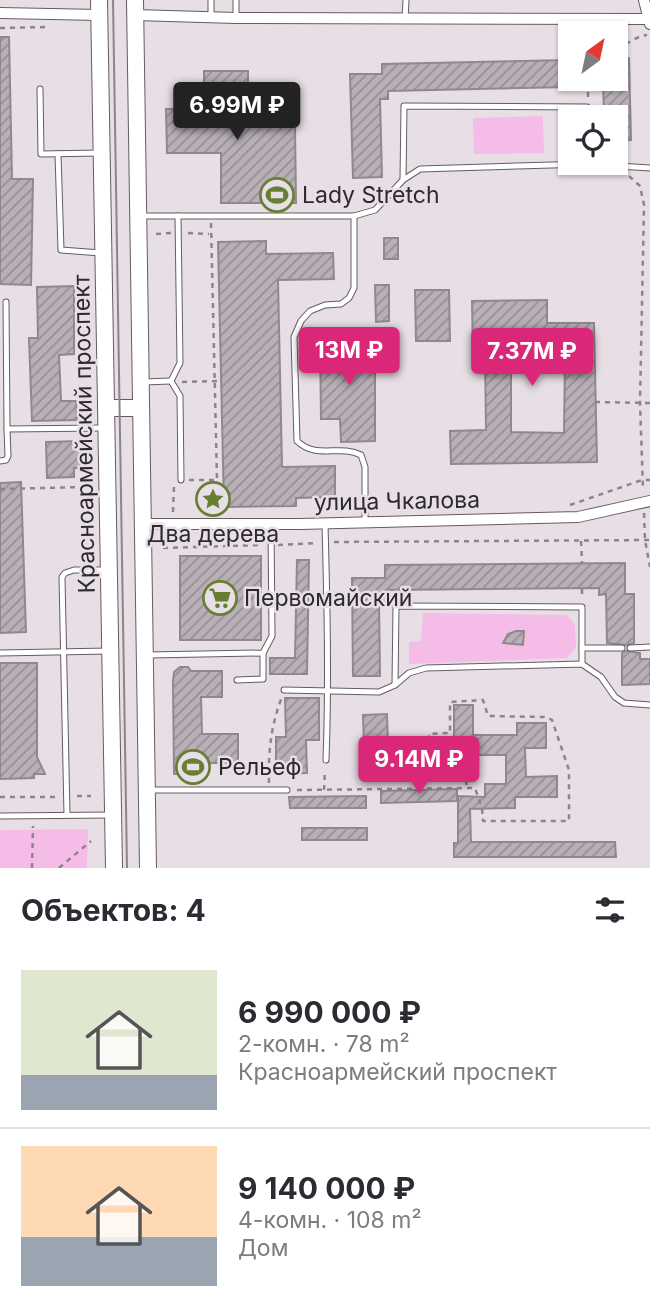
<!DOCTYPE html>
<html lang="ru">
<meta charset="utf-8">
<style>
:root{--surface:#fff;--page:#f2f2f3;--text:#2b2b33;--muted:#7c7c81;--line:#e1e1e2;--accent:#db2777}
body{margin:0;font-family:Inter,sans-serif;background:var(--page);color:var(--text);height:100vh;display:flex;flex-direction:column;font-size:26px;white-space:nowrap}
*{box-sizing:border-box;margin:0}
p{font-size:23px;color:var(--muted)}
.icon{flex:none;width:38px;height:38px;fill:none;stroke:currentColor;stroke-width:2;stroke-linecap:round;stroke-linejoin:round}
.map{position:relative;height:868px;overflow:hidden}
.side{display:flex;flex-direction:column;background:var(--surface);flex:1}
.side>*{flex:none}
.needle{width:46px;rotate:33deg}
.buttons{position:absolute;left:558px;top:21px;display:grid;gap:14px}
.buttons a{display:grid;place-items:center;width:70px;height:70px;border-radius:0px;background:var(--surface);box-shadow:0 2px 5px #0004;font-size:35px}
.price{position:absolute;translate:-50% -60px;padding:0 16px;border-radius:7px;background:var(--accent);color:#fff;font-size:23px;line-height:46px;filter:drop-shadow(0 2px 4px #0008)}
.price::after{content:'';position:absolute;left:50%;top:42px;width:21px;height:16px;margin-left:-10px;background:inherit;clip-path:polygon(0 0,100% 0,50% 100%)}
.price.active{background:#222;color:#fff}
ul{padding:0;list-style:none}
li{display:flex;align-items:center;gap:21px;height:175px;padding:0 21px}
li+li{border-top:2px solid var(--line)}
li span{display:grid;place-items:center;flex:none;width:196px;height:140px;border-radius:0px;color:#555}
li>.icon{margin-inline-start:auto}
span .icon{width:84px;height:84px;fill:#fffc;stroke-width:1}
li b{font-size:30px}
h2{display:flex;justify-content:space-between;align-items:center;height:84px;padding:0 21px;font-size:30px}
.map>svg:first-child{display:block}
.park{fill:#f6bce8}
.building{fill:url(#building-hatch);stroke:#91888e;stroke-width:2;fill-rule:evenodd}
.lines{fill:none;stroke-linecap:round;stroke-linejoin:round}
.lane-casing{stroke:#655c62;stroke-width:7}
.street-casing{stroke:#655c62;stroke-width:12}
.primary-casing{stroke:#655c62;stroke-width:18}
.path{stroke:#8c868a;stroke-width:2.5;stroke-dasharray:5 5;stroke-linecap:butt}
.lane{stroke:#fff;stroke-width:5}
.street{stroke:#fff;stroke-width:10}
.primary{stroke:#fff;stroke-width:16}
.tram{stroke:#8b8589;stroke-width:2}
.labels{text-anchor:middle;stroke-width:5;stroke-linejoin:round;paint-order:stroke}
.poi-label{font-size:23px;fill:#2d2a2c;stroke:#e8dee5;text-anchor:start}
.street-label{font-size:23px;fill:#2d2a2c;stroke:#e8dee5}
</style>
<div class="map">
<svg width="650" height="868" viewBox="0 0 650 868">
<defs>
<pattern id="building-hatch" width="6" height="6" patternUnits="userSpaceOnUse" patternTransform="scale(1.75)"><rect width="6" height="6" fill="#b9b0b7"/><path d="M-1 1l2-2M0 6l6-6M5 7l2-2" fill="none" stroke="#978f95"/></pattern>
</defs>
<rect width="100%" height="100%" fill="#e8dee5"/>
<!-- park -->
<g class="park">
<polygon points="543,116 544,153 474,154 473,118"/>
<polygon points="423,613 567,615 575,624 576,648 567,658 409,664 409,642 421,641"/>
<polygon points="88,829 87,868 0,868 0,830"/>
</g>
<!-- building -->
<g class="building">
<polygon points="0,37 9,37 12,179 33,179 31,285 0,284"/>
<polygon points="629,58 631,140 616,141 616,117 604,117 603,79 616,79 616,59"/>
<polygon points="570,60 570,87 388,91 388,99 380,99 382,177 353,178 350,74 382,74 382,64"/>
<polygon points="204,71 248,71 248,125 295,125 296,203 221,203 221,153 167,153 166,109 204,109"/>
<rect x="384" y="238" width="14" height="21"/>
<polygon points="266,241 266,254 333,253 334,279 278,280 282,467 335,466 335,497 296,498 296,506 224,507 218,242"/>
<polygon points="375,285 389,285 389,321 376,322"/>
<polygon points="74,286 74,354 59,355 61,401 76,401 77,420 32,421 29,338 38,338 37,287"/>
<polygon points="415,290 449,290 450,341 416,341"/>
<path d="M547,300V323H594L597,462L451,464L450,431L486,430L485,354H473L472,301ZM511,354L565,355L564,433L511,432Z"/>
<polygon points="375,339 375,441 341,442 340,419 321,419 320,340"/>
<polygon points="80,441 80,468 74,468 74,477 47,478 46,442"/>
<polygon points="21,482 26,632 0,633 0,483"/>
<rect x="180" y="556" width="81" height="84"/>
<polygon points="297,560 309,560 307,674 270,674 270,658 295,658"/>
<polygon points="625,563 625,594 634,594 634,643 626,645 607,643 606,594 599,595 599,588 386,590 386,601 379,602 380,676 353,676 352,578 385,578 385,565"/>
<polygon points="516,631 524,631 523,645 503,643 508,634"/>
<polygon points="626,651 640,653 640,659 650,659 650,684 622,685 622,653"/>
<polygon points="0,663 37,663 37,757 45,774 34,774 34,778 0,779"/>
<polygon points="180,667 188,667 191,671 222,671 222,697 201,697 202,734 238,734 238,763 202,763 202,774 174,774 173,681 174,672"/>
<polygon points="285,698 319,698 319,740 306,740 307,773 276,774 276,737 286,737"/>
<polygon points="454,705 473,705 473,735 517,735 517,723 546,723 546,748 525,748 526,777 557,776 557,797 515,797 515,808 470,809 471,842 615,842 616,857 454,857 454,843 458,843 458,796 485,797 485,784 506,784 506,755 462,755 462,766 434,766 434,741 454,742"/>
<polygon points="387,714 388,744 364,744 363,715"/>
<polygon points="457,789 457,801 381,803 381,791"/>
<polygon points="366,796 366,808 290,808 289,797"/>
<rect x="302" y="828" width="65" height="12"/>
</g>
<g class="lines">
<!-- lane casing -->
<g class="lane-casing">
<g id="lane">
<polyline points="211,0 211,18"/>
<polyline points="236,0 236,18"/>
<polyline points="405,19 406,0"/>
<polyline points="40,89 41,154 100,153"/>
<polyline points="58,154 61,250 101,253"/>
<polyline points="403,180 404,106 587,107 587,117"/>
<polyline points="139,216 354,216 375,210 403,180 420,169 587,164 650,168"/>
<polyline points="178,216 180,363 171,381 180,396 181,480"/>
<path d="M354,216V288L349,298L341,304L325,305L310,311L301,321L294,337L297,441C317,460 339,444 361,455L365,467V523"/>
<polyline points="6,302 7,429 103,428"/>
<polyline points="143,382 171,381"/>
<polyline points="0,461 6,460 8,456 7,429"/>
<path d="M325,524C327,601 329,682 326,760"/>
<polyline points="582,648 622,648"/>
<polyline points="630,648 650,647"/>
<polyline points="0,653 109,651"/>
<polyline points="148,655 263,653 272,636 271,525"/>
<polyline points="237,680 263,679 263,653"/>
<polyline points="395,685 396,606 582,607 582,664"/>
<polyline points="284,690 379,692 395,685 409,673 426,668 582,664 601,677 615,697 624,703 650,705"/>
<polyline points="150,790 287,790"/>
<polyline points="67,815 62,577 65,573 74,570 108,570"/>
<polyline points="0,816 111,815"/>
</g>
</g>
<!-- street casing -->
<g class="street-casing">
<g id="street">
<polyline points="644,0 650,24"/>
<polyline points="0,13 100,15"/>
<polyline points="135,15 236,18 650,19"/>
<polyline points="142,524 300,524 578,517 650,501"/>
</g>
</g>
<!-- primary casing -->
<g class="primary-casing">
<g id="primary">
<polyline points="99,0 114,868"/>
<polyline points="135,0 148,868"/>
<polyline points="106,408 141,408"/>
</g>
</g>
<!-- path -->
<g class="path">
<polyline points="0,28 46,27"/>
<path d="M616,46C628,46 635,36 647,35"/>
<polyline points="588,97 588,86"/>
<polyline points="629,176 640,186 644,205 640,403 643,489"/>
<polyline points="188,233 209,234"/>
<polyline points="156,234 171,233"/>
<polyline points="182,382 221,381"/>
<polyline points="595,402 650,403"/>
<polyline points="189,480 217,480 211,223"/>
<polyline points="0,489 86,487"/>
<polyline points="570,505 642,480 650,480"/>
<polyline points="173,512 174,485"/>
<polyline points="644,513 645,540 650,567"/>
<polyline points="581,541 582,563"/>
<polyline points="334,542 650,540"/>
<polyline points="278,545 317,543"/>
<polyline points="163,548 261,545"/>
<polyline points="582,589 582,599"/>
<path d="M269,783C268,752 271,725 282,697"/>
<polyline points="297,790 475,788 482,808 483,821 569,821 569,770 552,720 546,717 488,716 483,700 450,702 450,733 429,734 429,772 464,772 467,787"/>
<polyline points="324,790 325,770"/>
<polyline points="77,796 91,796"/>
<polyline points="0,797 60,797"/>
<polyline points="32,868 33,826"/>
<polyline points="59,868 91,841"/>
</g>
<!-- lane -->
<use href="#lane" class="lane"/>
<!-- street -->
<use href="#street" class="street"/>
<!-- primary -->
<use href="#primary" class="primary"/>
<!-- tram -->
<polyline class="tram" points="113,0 127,868"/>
</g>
<!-- icons -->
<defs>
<g id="stadium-ring" transform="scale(1.75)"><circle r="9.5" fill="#e8dee5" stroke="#677f32" stroke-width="1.5"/><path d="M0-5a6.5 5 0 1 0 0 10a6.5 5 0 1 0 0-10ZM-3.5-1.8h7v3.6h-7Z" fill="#677f32"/></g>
<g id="sight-ring" transform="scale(1.75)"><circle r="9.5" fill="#e8dee5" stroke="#677f32" stroke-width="1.5"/><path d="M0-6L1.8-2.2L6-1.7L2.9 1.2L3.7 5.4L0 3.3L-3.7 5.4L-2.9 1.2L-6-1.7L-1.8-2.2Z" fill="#677f32"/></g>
<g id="supermarket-ring" transform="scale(1.75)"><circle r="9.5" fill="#e8dee5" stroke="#677f32" stroke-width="1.5"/><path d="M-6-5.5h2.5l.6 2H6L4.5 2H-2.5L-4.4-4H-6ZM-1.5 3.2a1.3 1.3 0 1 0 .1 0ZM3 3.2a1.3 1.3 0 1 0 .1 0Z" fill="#677f32"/></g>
</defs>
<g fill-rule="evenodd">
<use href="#stadium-ring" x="277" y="195"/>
<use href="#sight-ring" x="213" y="499"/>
<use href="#supermarket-ring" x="220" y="598"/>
<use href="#stadium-ring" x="193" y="767"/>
</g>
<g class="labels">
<!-- poi labels -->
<g class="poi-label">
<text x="302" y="203">Lady Stretch</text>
<text x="213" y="542" text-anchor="middle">Два дерева</text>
<text x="244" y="606">Первомайский</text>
<text x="218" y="775">Рельеф</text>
</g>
<!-- street labels -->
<g class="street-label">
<text transform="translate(84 434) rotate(-91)" y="8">Красноармейский проспект</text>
<text transform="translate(397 501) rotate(-1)" y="8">улица Чкалова</text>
</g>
</g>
</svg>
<div class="buttons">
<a><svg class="needle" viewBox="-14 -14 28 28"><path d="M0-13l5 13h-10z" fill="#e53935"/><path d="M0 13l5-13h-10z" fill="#7c7c81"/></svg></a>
<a><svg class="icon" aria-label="locate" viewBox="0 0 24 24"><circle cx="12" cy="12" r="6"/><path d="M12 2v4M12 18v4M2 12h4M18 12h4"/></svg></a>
</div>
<b class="price active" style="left:237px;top:142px">6.99M ₽</b>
<b class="price" style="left:349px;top:387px">13M ₽</b>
<b class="price" style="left:532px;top:388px">7.37M ₽</b>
<b class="price" style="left:419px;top:796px">9.14M ₽</b>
</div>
<section class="side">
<h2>Объектов: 4<svg class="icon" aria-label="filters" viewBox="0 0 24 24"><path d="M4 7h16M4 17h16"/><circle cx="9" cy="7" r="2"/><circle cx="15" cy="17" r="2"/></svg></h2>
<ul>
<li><span style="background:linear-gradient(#dfe7d0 75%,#9aa5b1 0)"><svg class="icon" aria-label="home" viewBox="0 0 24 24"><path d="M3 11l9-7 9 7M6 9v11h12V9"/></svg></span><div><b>6 990 000 ₽</b><p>2-комн. · 78 m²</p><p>Красноармейский проспект</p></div></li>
<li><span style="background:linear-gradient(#ffd9b3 65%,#9aa5b1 0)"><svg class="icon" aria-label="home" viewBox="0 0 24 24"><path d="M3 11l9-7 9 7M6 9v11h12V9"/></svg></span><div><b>9 140 000 ₽</b><p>4-комн. · 108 m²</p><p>Дом</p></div></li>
</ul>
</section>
